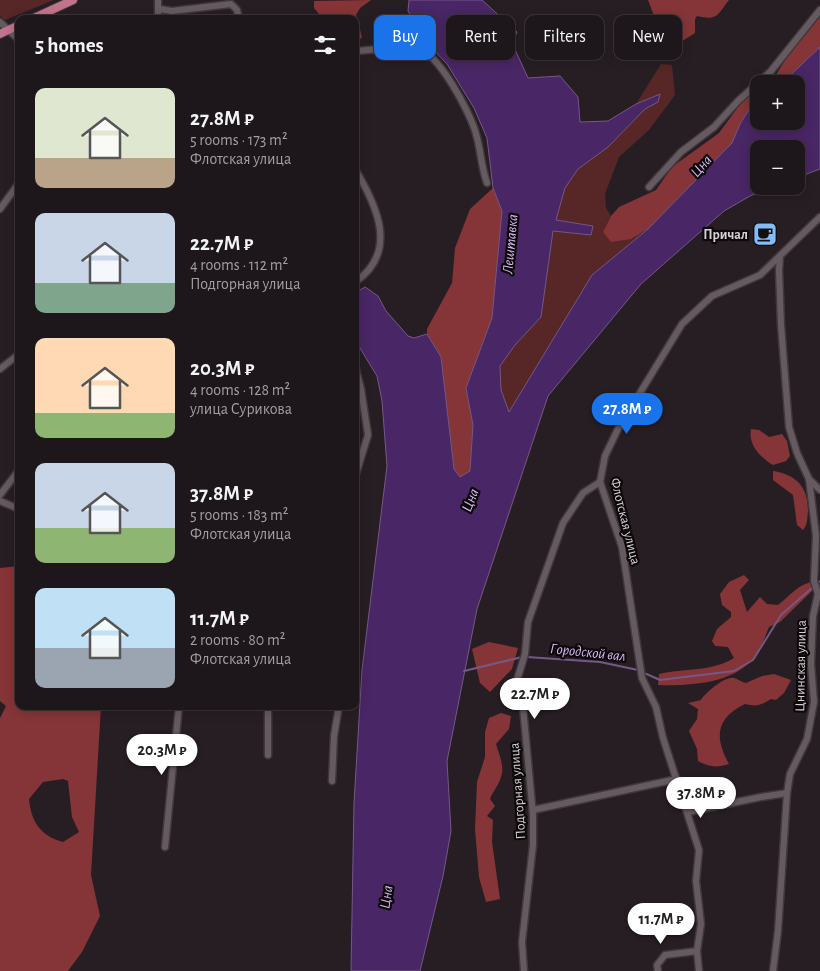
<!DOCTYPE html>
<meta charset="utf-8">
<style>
:root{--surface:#1d161a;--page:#251f23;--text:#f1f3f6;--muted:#a09fa2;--line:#3b3539;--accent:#1a73e8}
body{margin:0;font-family:"Alegreya Sans",sans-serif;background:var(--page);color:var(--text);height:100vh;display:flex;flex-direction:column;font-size:19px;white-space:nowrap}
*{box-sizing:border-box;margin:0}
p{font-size:16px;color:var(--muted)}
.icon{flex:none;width:28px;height:28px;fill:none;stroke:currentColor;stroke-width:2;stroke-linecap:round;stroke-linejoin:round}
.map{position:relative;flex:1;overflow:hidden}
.sheet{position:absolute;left:15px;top:15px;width:344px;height:695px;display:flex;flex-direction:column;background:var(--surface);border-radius:10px;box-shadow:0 2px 12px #0003,0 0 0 1px var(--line)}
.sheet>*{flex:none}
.guide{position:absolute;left:374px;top:15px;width:371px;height:45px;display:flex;gap:10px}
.tools{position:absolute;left:750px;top:75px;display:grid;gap:10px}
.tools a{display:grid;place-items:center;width:55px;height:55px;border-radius:10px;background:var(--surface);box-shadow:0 2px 12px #0003,0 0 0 1px var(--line);font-size:25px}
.price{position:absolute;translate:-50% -42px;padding:0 11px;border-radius:18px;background:#fff;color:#222;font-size:16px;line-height:32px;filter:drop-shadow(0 1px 2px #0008)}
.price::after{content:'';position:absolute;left:50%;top:30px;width:15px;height:11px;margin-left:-8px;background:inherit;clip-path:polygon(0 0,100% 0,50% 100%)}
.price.selected{background:var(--accent);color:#fff}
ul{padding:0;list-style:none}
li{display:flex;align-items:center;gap:15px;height:125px;padding:0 20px}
li span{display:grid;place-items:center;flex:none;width:140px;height:100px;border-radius:10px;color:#555}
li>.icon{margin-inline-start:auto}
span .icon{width:60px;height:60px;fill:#fffc;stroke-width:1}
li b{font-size:21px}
h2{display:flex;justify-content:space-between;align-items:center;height:60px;padding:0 20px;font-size:21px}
.tag{padding:0 18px;border-radius:10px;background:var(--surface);box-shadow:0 2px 12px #0003,0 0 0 1px var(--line);font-size:18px;line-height:45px}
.tag.selected{background:var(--accent);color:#fff}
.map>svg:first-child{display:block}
.green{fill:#572626}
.forest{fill:#853537;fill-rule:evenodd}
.water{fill:#492665;stroke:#745986}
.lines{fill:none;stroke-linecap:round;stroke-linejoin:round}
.stream{stroke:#745986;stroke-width:2}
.minor-casing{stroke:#40383c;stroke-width:9}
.major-casing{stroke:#40383c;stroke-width:10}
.minor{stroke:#655a60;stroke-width:6}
.major{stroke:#c1748b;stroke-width:8}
.labels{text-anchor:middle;stroke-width:4.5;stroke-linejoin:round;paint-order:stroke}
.poi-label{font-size:14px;font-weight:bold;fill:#d7d0d4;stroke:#0d090b;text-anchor:end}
.street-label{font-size:14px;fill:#d7d0d4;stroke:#0d090b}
.water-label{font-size:15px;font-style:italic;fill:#d6baf3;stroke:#0d090b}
</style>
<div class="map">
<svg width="820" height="971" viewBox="0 0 820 971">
<rect width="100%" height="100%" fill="#271e23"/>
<!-- green -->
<g class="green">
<polygon points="0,0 54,0 5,20 0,16"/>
<polygon points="661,64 672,65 675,95 649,130 619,157 605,194 606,208 611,216 603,232 631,239 648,229 592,275 509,412 501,390 500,366 515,345 541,317 553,231 591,235 593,226 556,220 565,188 578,169 608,147 645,109 658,102 660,94 636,104"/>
</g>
<!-- forest -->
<g class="forest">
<polygon points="371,0 360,8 356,15 362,37 355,45 355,19 323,19 314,8 314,1"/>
<path d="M648,0H729C717,15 718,21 697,16L695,19V33L673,47L668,57C657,56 652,52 648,41L650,38L657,37L659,29Z"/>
<polygon points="820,13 820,47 781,84 764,84 776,75 794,45"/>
<polygon points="759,87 759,102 748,111 740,124 732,143 648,229 631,239 611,242 603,232 611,216 619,207 656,190 672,167 719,133 744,99"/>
<polygon points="493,188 502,211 492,318 466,388 473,425 470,471 460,478 454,469 441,357 427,334 427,329 452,283 455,248 470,209"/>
<path d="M751,429L759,430L769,437L782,434L787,441L790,456L786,461L773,465C760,457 748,445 751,429Z"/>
<path d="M773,471C797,475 808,487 808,511C807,519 808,524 803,530L797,525L793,495L773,480Z"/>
<path d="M19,566V706H101L91,875L100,916L82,952L68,971H0V718L6,706L0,701V568ZM63,779L68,781L72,817L79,832L63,842C40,836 31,821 29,799L43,782Z"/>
<path d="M744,575L749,580L740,590L747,612L760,597L767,604L778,605C790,596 796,586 811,582L815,588L780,622L769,627C765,636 762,648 756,655C736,684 689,686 658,685L659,674C684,668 711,672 734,658L728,647L715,646L712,641L717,629L731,617V612L722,605L720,594L729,582Z"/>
<polygon points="489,642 518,648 512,669 490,692 480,683 472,649"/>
<path d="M774,674L791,680L784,693L776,700L771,699C762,705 756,707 745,704C716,718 714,737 729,764C717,768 709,767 698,761L697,749L689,731L697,719L698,709L688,703L701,700C705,693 725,676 734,678C738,679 741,682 746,683L762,676Z"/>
<path d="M501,713L511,716L509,729L496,744C499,754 505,767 501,777C499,785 493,791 490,799L495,806L487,816L493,820L492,842L500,899L486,902L479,877L475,829L477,782L485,757V732L489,718Z"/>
</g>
<!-- water -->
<polygon class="water" points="409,0 482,0 517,32 512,43 528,78 560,76 578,97 580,122 608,121 636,104 660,94 658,102 645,109 608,147 578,169 565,188 556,220 593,226 591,235 553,231 541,317 515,345 500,366 501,390 509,412 592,275 648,229 732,143 740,124 748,111 759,102 759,121 796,121 796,84 781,84 820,47 820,169 796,178 796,149 759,149 759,186 775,186 750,196 724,211 641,284 548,396 477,609 447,761 451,831 443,876 420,971 351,971 354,803 362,670 387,466 382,401 377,376 355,340 355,293 365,287 378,296 386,311 408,336 414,338 427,334 441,357 454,469 460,477 470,471 473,425 466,388 492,318 502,211 493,188 487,138 474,108 447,64 429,45 408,11"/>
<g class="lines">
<!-- stream -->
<g class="stream">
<polyline points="527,657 600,662 638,670"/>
<polyline points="464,671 522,657"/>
<polyline points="642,672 660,680 734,671 753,660 781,615 820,581"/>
</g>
<!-- minor casing -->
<g class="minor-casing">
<g id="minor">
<polyline points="159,9 172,11 231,4 237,10 239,19"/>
<polyline points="158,19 158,0"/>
<polyline points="0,22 19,40"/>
<path d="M355,51C374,50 397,46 416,48C438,51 471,114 476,134C481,150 481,167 487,183"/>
<path d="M355,169C377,206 399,252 355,282"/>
<polyline points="649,187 681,152 714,127 738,101 771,71 820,10"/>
<polyline points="0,209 19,183"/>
<polyline points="355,366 361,389 368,435 355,477"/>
<polyline points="0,369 19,354"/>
<polyline points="809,479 820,490"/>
<polyline points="0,495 19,470"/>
<polyline points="0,501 19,509"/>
<polyline points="268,706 268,755"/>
<polyline points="332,781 334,736 339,706"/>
<polyline points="533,810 677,779"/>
<polyline points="688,812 761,797 787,793"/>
<polyline points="165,847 179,706"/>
<polyline points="524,971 522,942 533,845 533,815 523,707 517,680 525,654 528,622 563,523 583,493 600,482"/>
<polyline points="658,971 657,965 665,955 697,951"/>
<polyline points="699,971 697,951 701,924 696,881 699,850 663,738 656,707 642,678 622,547 600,482 605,456 618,429 682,324 712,296 760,275 820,217"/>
<polyline points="773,971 778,931 787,793 790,774 807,739 814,702 811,664 813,616 818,594 814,581 816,536 809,479 797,453 789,427 781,325 779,270 780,257"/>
</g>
</g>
<!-- major casing -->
<g class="major-casing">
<g id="major">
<polyline points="32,19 73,0"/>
<polyline points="0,34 19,25"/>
</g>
</g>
<!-- minor -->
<use href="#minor" class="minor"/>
<!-- major -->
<use href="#major" class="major"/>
</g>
<!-- icons -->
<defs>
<g id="cafe-square" transform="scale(1.25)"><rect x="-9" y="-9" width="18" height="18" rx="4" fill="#83bcfb" stroke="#0d090b"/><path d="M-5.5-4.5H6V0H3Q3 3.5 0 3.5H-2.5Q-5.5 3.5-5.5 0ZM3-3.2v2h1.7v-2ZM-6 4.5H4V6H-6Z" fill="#111"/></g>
</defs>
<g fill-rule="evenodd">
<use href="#cafe-square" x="765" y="234"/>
</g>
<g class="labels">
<!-- poi labels -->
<g class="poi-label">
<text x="748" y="239">Причал</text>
</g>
<!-- street labels -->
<g class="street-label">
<text transform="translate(626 521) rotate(76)" y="5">Флотская улица</text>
<text transform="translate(800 666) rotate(-89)" y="5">Цнинская улица</text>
<text transform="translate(517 791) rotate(-94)" y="5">Подгорная улица</text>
</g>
<!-- water labels -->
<g class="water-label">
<text transform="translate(701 166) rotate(-49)" y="5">Цна</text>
<text transform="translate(510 244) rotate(-85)" y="5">Лештавка</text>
<text transform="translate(470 500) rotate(-68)" y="5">Цна</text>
<text transform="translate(588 652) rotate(6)" y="5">Городской вал</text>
<text transform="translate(386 897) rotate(-82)" y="5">Цна</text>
</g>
</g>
</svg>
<div class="tools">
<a>+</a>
<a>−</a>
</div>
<b class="price selected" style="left:627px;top:435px">27.8M ₽</b>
<b class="price" style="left:535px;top:720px">22.7M ₽</b>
<b class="price" style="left:162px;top:776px">20.3M ₽</b>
<b class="price" style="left:701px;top:819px">37.8M ₽</b>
<b class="price" style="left:661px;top:945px">11.7M ₽</b>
<div class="guide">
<a class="tag selected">Buy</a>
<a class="tag">Rent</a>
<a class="tag">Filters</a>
<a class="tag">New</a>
</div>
<section class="sheet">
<h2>5 homes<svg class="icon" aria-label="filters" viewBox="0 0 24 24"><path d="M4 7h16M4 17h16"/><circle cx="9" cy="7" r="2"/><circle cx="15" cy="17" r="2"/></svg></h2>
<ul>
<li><span style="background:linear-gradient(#dfe7d0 70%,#b9a48a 0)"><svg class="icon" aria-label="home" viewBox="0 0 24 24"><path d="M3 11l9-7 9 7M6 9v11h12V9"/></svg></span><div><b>27.8M ₽</b><p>5 rooms · 173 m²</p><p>Флотская улица</p></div></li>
<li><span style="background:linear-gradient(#c9d6e8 70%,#7fa58c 0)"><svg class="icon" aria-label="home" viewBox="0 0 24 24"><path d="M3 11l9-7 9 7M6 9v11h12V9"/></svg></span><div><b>22.7M ₽</b><p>4 rooms · 112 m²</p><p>Подгорная улица</p></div></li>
<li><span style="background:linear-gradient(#ffd9b3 75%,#8fb573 0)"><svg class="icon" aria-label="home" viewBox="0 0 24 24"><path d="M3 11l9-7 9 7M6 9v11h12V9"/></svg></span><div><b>20.3M ₽</b><p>4 rooms · 128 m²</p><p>улица Сурикова</p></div></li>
<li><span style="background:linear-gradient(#c9d6e8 65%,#8fb573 0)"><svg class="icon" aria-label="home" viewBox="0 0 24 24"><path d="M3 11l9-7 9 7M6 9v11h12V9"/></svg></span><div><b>37.8M ₽</b><p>5 rooms · 183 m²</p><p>Флотская улица</p></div></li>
<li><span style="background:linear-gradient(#bfe0f5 60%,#9aa5b1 0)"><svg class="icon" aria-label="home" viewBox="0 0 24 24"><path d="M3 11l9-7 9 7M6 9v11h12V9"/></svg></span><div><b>11.7M ₽</b><p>2 rooms · 80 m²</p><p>Флотская улица</p></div></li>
</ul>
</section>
</div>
